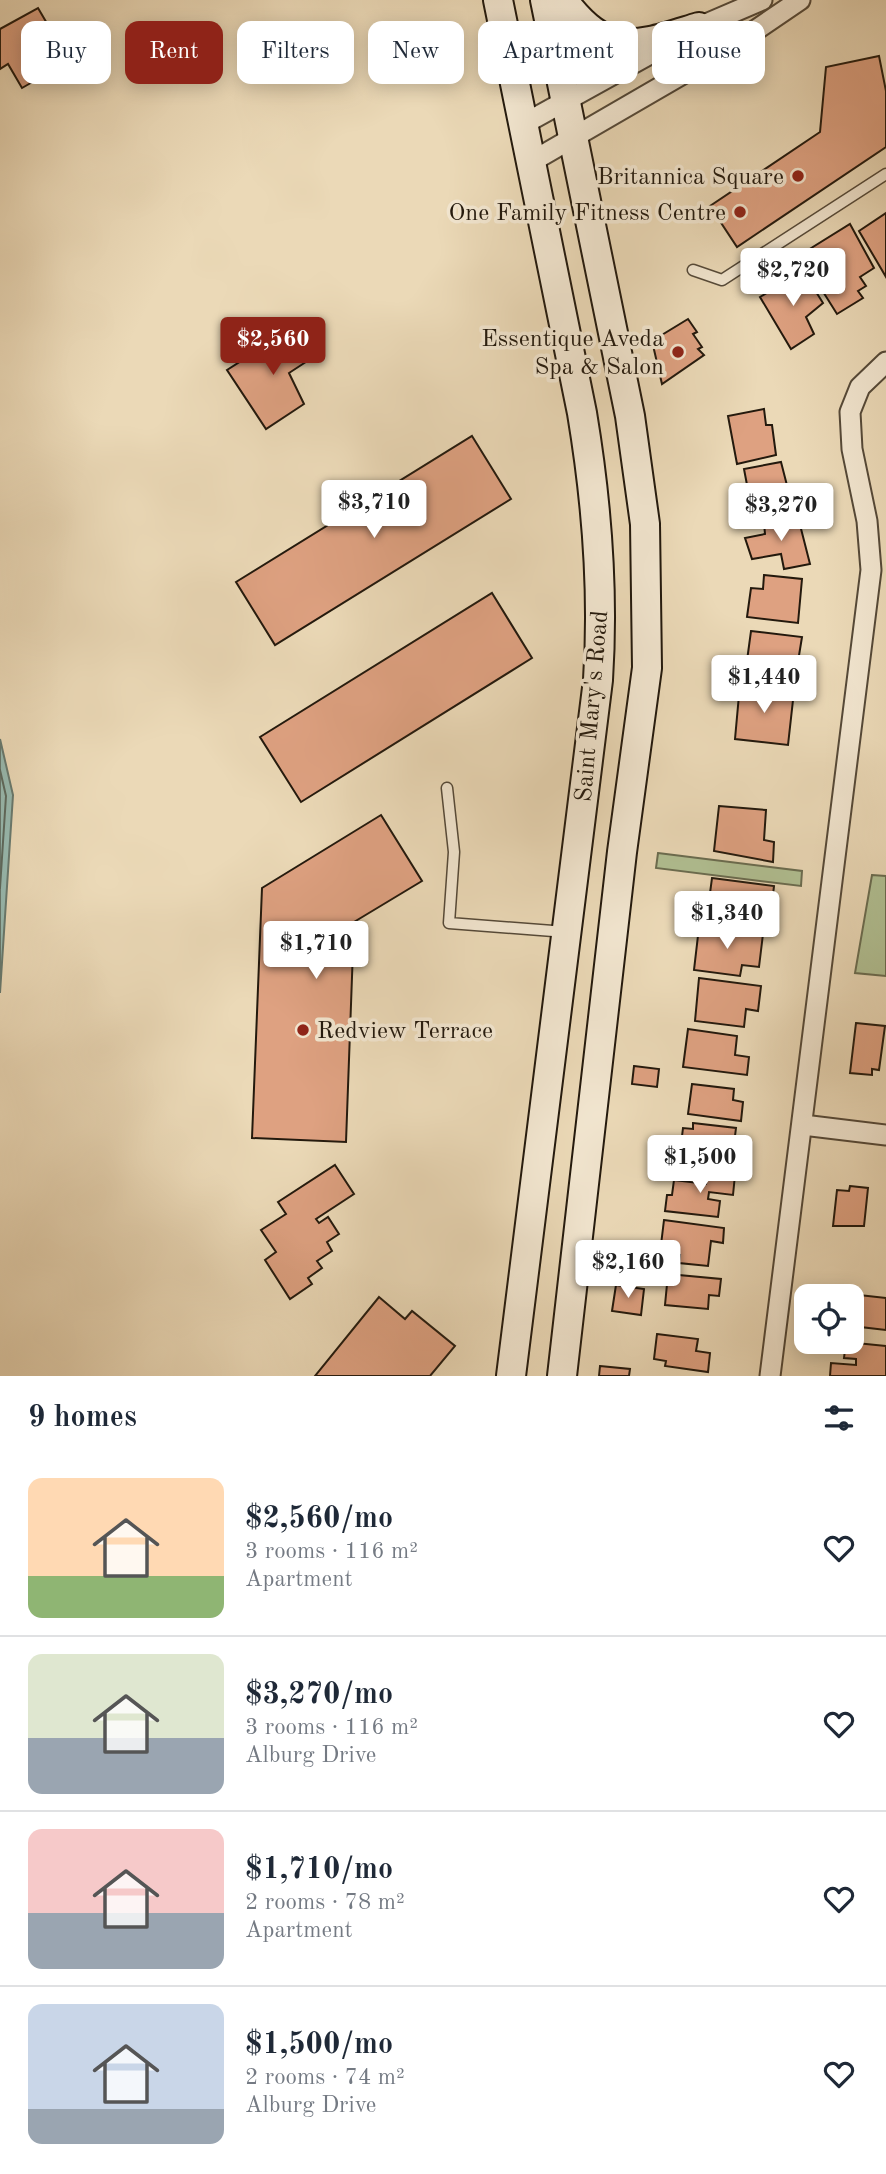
<!DOCTYPE html>
<meta charset="utf-8">
<style>
:root{--surface:#fff;--page:#f2f2f3;--text:#1f2937;--muted:#747a83;--line:#e0e1e3;--accent:#8f2418}
body{margin:0;font-family:"Old Standard TT",serif;background:var(--page);color:var(--text);height:100vh;display:flex;flex-direction:column;font-size:26px;white-space:nowrap}
*{box-sizing:border-box;margin:0}
p{font-size:23px;color:var(--muted)}
.icon{flex:none;width:38px;height:38px;fill:none;stroke:currentColor;stroke-width:2;stroke-linecap:round;stroke-linejoin:round}
.map{position:relative;height:1376px;overflow:hidden}
.panel{display:flex;flex-direction:column;background:var(--surface);flex:1}
.panel>*{flex:none}
.guide{position:absolute;left:21px;top:21px;width:845px;height:63px;display:flex;gap:14px}
.buttons{position:absolute;left:794px;top:1284px;display:grid;gap:14px}
.buttons a{display:grid;place-items:center;width:70px;height:70px;border-radius:14px;background:var(--surface);box-shadow:0 4px 18px #0003;font-size:35px}
.price{position:absolute;translate:-50% -60px;padding:0 16px;border-radius:7px;background:#fff;color:#222;font-size:23px;line-height:46px;filter:drop-shadow(0 2px 4px #0008)}
.price::after{content:'';position:absolute;left:50%;top:42px;width:21px;height:16px;margin-left:-10px;background:inherit;clip-path:polygon(0 0,100% 0,50% 100%)}
.price.active{background:var(--accent);color:#fff}
ul{padding:0;list-style:none}
li{display:flex;align-items:center;gap:21px;height:175px;padding:0 28px}
li+li{border-top:2px solid var(--line)}
li span{display:grid;place-items:center;flex:none;width:196px;height:140px;border-radius:14px;color:#555}
li>.icon{margin-inline-start:auto}
span .icon{width:84px;height:84px;fill:#fffc;stroke-width:1}
li b{font-size:30px}
h2{display:flex;justify-content:space-between;align-items:center;height:84px;padding:0 28px;font-size:30px}
.tag{padding:0 24px;border-radius:14px;background:var(--surface);box-shadow:0 4px 18px #0003;font-size:24px;line-height:63px}
.tag.active{background:var(--accent);color:#fff}
.map>svg:first-child{display:block}
.green{fill:#b1c093;stroke:#6a6c50;stroke-width:2}
.water{fill:#98bab0;stroke:#697a6f;stroke-width:2}
.lines{fill:none;stroke-linecap:round;stroke-linejoin:round}
.shore{stroke:#5e6a5e;stroke-width:2}
.building{fill:#dea181;stroke:#23190d;stroke-width:2}
.lane-casing{stroke:#554938;stroke-width:13}
.street-casing{stroke:#554938;stroke-width:23}
.secondary-casing{stroke:#23190d;stroke-width:32}
.lane{stroke:#f2e6d0;stroke-width:10}
.street{stroke:#f2e6d0;stroke-width:19}
.secondary{stroke:#f2e6d0;stroke-width:28}
.poi-dot{fill:#8f2418;stroke:#f2e6d0;stroke-width:2.5}
.labels{text-anchor:middle;stroke-width:7;stroke-linejoin:round;paint-order:stroke}
.poi-label{font-size:24px;fill:#23190d;stroke:#f2e6d0;text-anchor:end}
.street-label{font-size:24px;fill:#23190d;stroke:#f2e6d0}
</style>
<div class="map">
<svg width="886" height="1376" viewBox="0 0 886 1376">
<rect width="100%" height="100%" fill="#ebd9b7"/>
<filter id="stains"><feTurbulence type="fractalNoise" baseFrequency=".00286" numOctaves="4"/><feColorMatrix values="0 0 0 0 .2 0 0 0 0 .09 0 0 0 0 .02 0 0 0 .5 -.17"/></filter>
<radialGradient id="worn" r=".72"><stop offset=".6" stop-color="#630" stop-opacity="0"/><stop offset="1" stop-color="#630" stop-opacity=".3"/></radialGradient>
<!-- green -->
<g class="green">
<polygon points="658,853 802,871 801,886 656,868"/>
<polygon points="872,875 886,876 886,976 855,973"/>
</g>
<!-- water -->
<polygon class="water" points="0,739 13,795 0,993"/>
<g class="lines">
<!-- shore -->
<polyline class="shore" points="0,770 6,796 0,888"/>
</g>
<!-- building -->
<g class="building">
<polygon points="38,8 69,61 22,88 8,64 0,69 0,29"/>
<polygon points="879,56 886,91 886,147 737,247 710,206 820,132 826,67"/>
<polygon points="886,213 886,277 859,231"/>
<polygon points="850,224 874,268 860,277 866,286 858,291 863,298 837,314 800,255"/>
<polygon points="803,271 823,303 806,317 814,334 791,349 760,297"/>
<polygon points="688,319 697,332 693,334 702,347 698,349 704,355 662,384 652,341"/>
<polygon points="296,326 315,356 289,373 304,404 266,429 227,370"/>
<polygon points="764,409 766,425 772,425 776,455 737,464 728,416"/>
<polygon points="472,436 511,499 275,645 236,582"/>
<polygon points="781,462 791,501 766,508 765,503 751,506 744,469"/>
<polygon points="798,517 810,564 784,569 781,554 752,559 745,538 765,534 764,523"/>
<polygon points="764,575 802,579 798,623 747,617 751,588 763,589"/>
<polygon points="492,593 532,658 301,802 260,737"/>
<polygon points="751,631 802,637 796,674 746,668"/>
<polygon points="740,684 794,691 788,745 735,739"/>
<polygon points="719,806 766,810 764,840 774,842 773,862 714,851"/>
<polygon points="381,815 422,881 354,922 346,1142 252,1138 262,888"/>
<polygon points="712,878 774,886 771,912 760,910 758,930 706,923"/>
<polygon points="699,927 763,934 759,967 742,965 740,976 694,970"/>
<polygon points="699,978 761,986 758,1011 746,1009 744,1027 695,1021"/>
<polygon points="856,1023 885,1026 879,1070 872,1069 872,1075 850,1073"/>
<polygon points="688,1029 737,1036 735,1055 749,1057 747,1075 683,1067"/>
<polygon points="634,1066 659,1069 657,1087 632,1084"/>
<polygon points="692,1084 734,1089 733,1100 743,1102 741,1121 688,1114"/>
<polygon points="693,1123 736,1128 734,1144 721,1143 719,1158 680,1153 683,1128 693,1129"/>
<polygon points="335,1165 354,1194 316,1219 319,1223 328,1217 339,1234 327,1242 332,1251 317,1261 322,1268 308,1278 312,1284 290,1299 265,1260 276,1252 261,1230 286,1214 278,1202"/>
<polygon points="708,1172 735,1175 733,1195 709,1192 708,1199 720,1201 718,1217 665,1211 667,1195 672,1195 674,1180 706,1184"/>
<polygon points="850,1186 868,1188 864,1226 833,1226 837,1190 849,1191"/>
<polygon points="664,1220 724,1228 723,1243 711,1241 708,1266 679,1263 680,1255 660,1253"/>
<polygon points="668,1274 721,1279 719,1296 709,1295 708,1309 665,1305"/>
<polygon points="616,1285 644,1289 641,1315 612,1311"/>
<polygon points="841,1293 886,1298 886,1330 852,1326 852,1297 841,1297"/>
<polygon points="379,1297 405,1319 412,1311 455,1346 430,1376 315,1376"/>
<polygon points="657,1334 698,1339 696,1351 710,1353 708,1372 665,1366 666,1361 654,1359"/>
<polygon points="846,1342 886,1346 886,1376 830,1376 831,1363 856,1365 856,1359 844,1358"/>
<polygon points="600,1366 630,1369 629,1376 599,1376"/>
</g>
<g class="lines">
<!-- lane casing -->
<g class="lane-casing">
<g id="lane">
<polyline points="693,270 722,280 886,174"/>
<polyline points="447,788 454,852 449,923 566,932"/>
</g>
</g>
<!-- street casing -->
<g class="street-casing">
<g id="street">
<polyline points="522,125 699,27 762,0"/>
<polyline points="531,162 738,42 800,0"/>
<polyline points="803,1125 886,1135"/>
<polyline points="770,1376 871,570 867,521 852,449 850,412 860,387 886,362"/>
</g>
</g>
<!-- secondary casing -->
<g class="secondary-casing">
<g id="secondary">
<path d="M498,0L582,413C597,503 604,589 598,680L511,1376"/>
<polyline points="545,0 630,416 645,524 647,668 622,852 562,1376"/>
<path d="M563,0C608,60 636,46 699,27"/>
</g>
</g>
<!-- lane -->
<use href="#lane" class="lane"/>
<!-- street -->
<use href="#street" class="street"/>
<!-- secondary -->
<use href="#secondary" class="secondary"/>
</g>
<!-- markers -->
<g class="poi-dot">
<circle cx="798" cy="176" r="7"/>
<circle cx="740" cy="212" r="7"/>
<circle cx="678" cy="352" r="7"/>
<circle cx="303" cy="1030" r="7"/>
</g>
<g class="labels">
<!-- poi labels -->
<g class="poi-label">
<text x="784" y="184">Britannica Square</text>
<text x="726" y="220">One Family Fitness Centre</text>
<text x="664" y="346">Essentique Aveda<tspan x="664" dy="28">Spa &amp; Salon</tspan></text>
<text x="317" y="1038" text-anchor="start">Redview Terrace</text>
</g>
<!-- street labels -->
<g class="street-label">
<text transform="translate(591 706) rotate(-85)" y="8">Saint Mary's Road</text>
</g>
</g>
<rect width="100%" height="100%" filter="url(#stains)"/>
<rect width="100%" height="100%" fill="url(#worn)"/>
</svg>
<div class="buttons">
<a><svg class="icon" aria-label="locate" viewBox="0 0 24 24"><circle cx="12" cy="12" r="6"/><path d="M12 2v4M12 18v4M2 12h4M18 12h4"/></svg></a>
</div>
<b class="price" style="left:793px;top:308px">$2,720</b>
<b class="price active" style="left:273px;top:377px">$2,560</b>
<b class="price" style="left:374px;top:540px">$3,710</b>
<b class="price" style="left:781px;top:543px">$3,270</b>
<b class="price" style="left:764px;top:715px">$1,440</b>
<b class="price" style="left:727px;top:951px">$1,340</b>
<b class="price" style="left:316px;top:981px">$1,710</b>
<b class="price" style="left:700px;top:1195px">$1,500</b>
<b class="price" style="left:628px;top:1300px">$2,160</b>
<div class="guide">
<a class="tag">Buy</a>
<a class="tag active">Rent</a>
<a class="tag">Filters</a>
<a class="tag">New</a>
<a class="tag">Apartment</a>
<a class="tag">House</a>
</div>
</div>
<section class="panel">
<h2>9 homes<svg class="icon" aria-label="filters" viewBox="0 0 24 24"><path d="M4 7h16M4 17h16"/><circle cx="9" cy="7" r="2"/><circle cx="15" cy="17" r="2"/></svg></h2>
<ul>
<li><span style="background:linear-gradient(#ffd9b3 70%,#8fb573 0)"><svg class="icon" aria-label="home" viewBox="0 0 24 24"><path d="M3 11l9-7 9 7M6 9v11h12V9"/></svg></span><div><b>$2,560/mo</b><p>3 rooms · 116 m²</p><p>Apartment</p></div><svg class="icon" aria-label="heart" viewBox="0 0 24 24"><path d="M12 20l-8-8c-3-5 5-10 8-4 3-6 11-1 8 4z"/></svg></li>
<li><span style="background:linear-gradient(#dfe7d0 60%,#9aa5b1 0)"><svg class="icon" aria-label="home" viewBox="0 0 24 24"><path d="M3 11l9-7 9 7M6 9v11h12V9"/></svg></span><div><b>$3,270/mo</b><p>3 rooms · 116 m²</p><p>Alburg Drive</p></div><svg class="icon" aria-label="heart" viewBox="0 0 24 24"><path d="M12 20l-8-8c-3-5 5-10 8-4 3-6 11-1 8 4z"/></svg></li>
<li><span style="background:linear-gradient(#f6c9c9 60%,#9aa5b1 0)"><svg class="icon" aria-label="home" viewBox="0 0 24 24"><path d="M3 11l9-7 9 7M6 9v11h12V9"/></svg></span><div><b>$1,710/mo</b><p>2 rooms · 78 m²</p><p>Apartment</p></div><svg class="icon" aria-label="heart" viewBox="0 0 24 24"><path d="M12 20l-8-8c-3-5 5-10 8-4 3-6 11-1 8 4z"/></svg></li>
<li><span style="background:linear-gradient(#c9d6e8 75%,#9aa5b1 0)"><svg class="icon" aria-label="home" viewBox="0 0 24 24"><path d="M3 11l9-7 9 7M6 9v11h12V9"/></svg></span><div><b>$1,500/mo</b><p>2 rooms · 74 m²</p><p>Alburg Drive</p></div><svg class="icon" aria-label="heart" viewBox="0 0 24 24"><path d="M12 20l-8-8c-3-5 5-10 8-4 3-6 11-1 8 4z"/></svg></li>
</ul>
</section>
